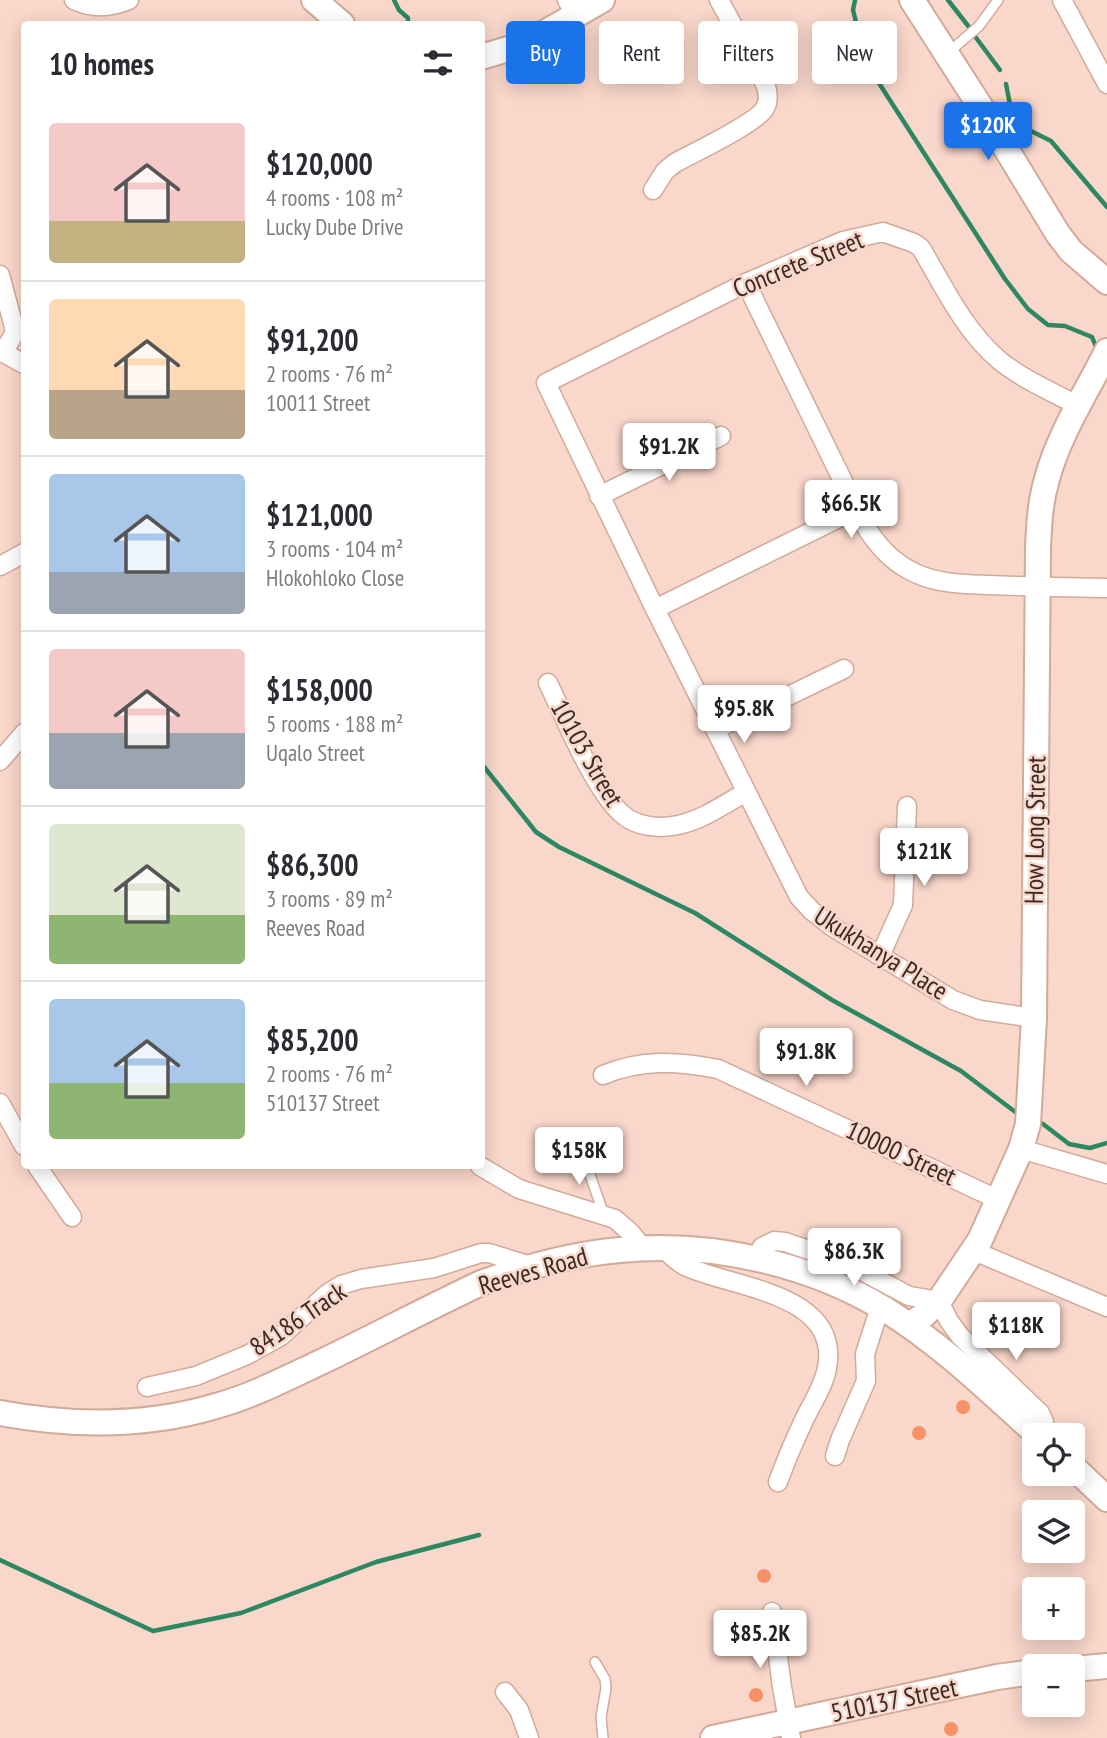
<!DOCTYPE html>
<meta charset="utf-8">
<style>
:root{--surface:#fff;--page:#f2f2f3;--text:#2b2b33;--muted:#7c7c81;--line:#e1e1e2;--accent:#1a73e8}
body{margin:0;font-family:"PT Sans Narrow",sans-serif;background:var(--page);color:var(--text);height:100vh;display:flex;flex-direction:column;font-size:26px;white-space:nowrap}
*{box-sizing:border-box;margin:0}
p{font-size:23px;color:var(--muted)}
.icon{flex:none;width:38px;height:38px;fill:none;stroke:currentColor;stroke-width:2;stroke-linecap:round;stroke-linejoin:round}
.map{position:relative;flex:1;overflow:hidden}
.side{position:absolute;left:21px;top:21px;width:464px;height:1148px;display:flex;flex-direction:column;background:var(--surface);border-radius:7px;box-shadow:0 4px 18px #0003}
.side>*{flex:none}
.top-card{position:absolute;left:506px;top:21px;width:495px;height:63px;display:flex;gap:14px}
.buttons{position:absolute;left:1022px;top:1423px;display:grid;gap:14px}
.buttons a{display:grid;place-items:center;width:63px;height:63px;border-radius:7px;background:var(--surface);box-shadow:0 4px 18px #0003;font-size:35px}
.price{position:absolute;translate:-50% -60px;padding:0 16px;border-radius:7px;background:#fff;color:#222;font-size:23px;line-height:46px;filter:drop-shadow(0 2px 4px #0008)}
.price::after{content:'';position:absolute;left:50%;top:42px;width:21px;height:16px;margin-left:-10px;background:inherit;clip-path:polygon(0 0,100% 0,50% 100%)}
.price.selected{background:var(--accent);color:#fff}
ul{padding:0;list-style:none}
li{display:flex;align-items:center;gap:21px;height:175px;padding:0 28px}
li+li{border-top:2px solid var(--line)}
li span{display:grid;place-items:center;flex:none;width:196px;height:140px;border-radius:7px;color:#555}
li>.icon{margin-inline-start:auto}
span .icon{width:84px;height:84px;fill:#fffc;stroke-width:1}
li b{font-size:30px}
h2{display:flex;justify-content:space-between;align-items:center;height:84px;padding:0 28px;font-size:30px}
.pill{padding:0 24px;border-radius:7px;background:var(--surface);box-shadow:0 4px 18px #0003;font-size:24px;line-height:63px}
.pill.selected{background:var(--accent);color:#fff}
.map>svg:first-child{display:block}
.lines{fill:none;stroke-linecap:round;stroke-linejoin:round}
.stream{stroke:#2d8762;stroke-width:4.5}
.building{fill:#f79167}
.lane-casing{stroke:#d2aa9a;stroke-width:12}
.street-casing{stroke:#d2aa9a;stroke-width:21}
.secondary-casing{stroke:#d2aa9a;stroke-width:28}
.lane{stroke:#fff;stroke-width:9}
.street{stroke:#fff;stroke-width:18}
.secondary{stroke:#fff;stroke-width:24}
.labels{text-anchor:middle;stroke-width:5;stroke-linejoin:round;paint-order:stroke}
.street-label{font-size:26px;fill:#3a2a24;stroke:#f9d7ca}
</style>
<div class="map">
<svg width="1107" height="1738" viewBox="0 0 1107 1738">
<rect width="100%" height="100%" fill="#f9d7ca"/>
<g class="lines">
<!-- stream -->
<g class="stream">
<polyline points="394,0 399,10 408,18 408,24"/>
<polyline points="855,0 853,10 866,63 1005,279 1028,309 1048,325 1065,326 1092,337 1097,349"/>
<polyline points="948,0 969,27"/>
<polyline points="974,35 1000,70"/>
<polyline points="1006,84 1013,120 1019,125 1051,141 1107,207"/>
<polyline points="481,763 536,832 559,847 695,913 832,1000 961,1071 1018,1114"/>
<polyline points="1043,1124 1069,1144 1090,1148 1107,1143"/>
<polyline points="0,1560 153,1631 241,1613 376,1562 479,1535"/>
</g>
</g>
<!-- building -->
<g class="building">
<circle cx="963" cy="1407" r="7"/>
<circle cx="919" cy="1433" r="7"/>
<circle cx="764" cy="1576" r="7"/>
<circle cx="756" cy="1695" r="7"/>
<circle cx="951" cy="1729" r="7"/>
</g>
<g class="lines">
<!-- lane casing -->
<g class="lane-casing">
<g id="lane">
<polyline points="949,52 979,26 998,0"/>
<polyline points="589,1172 604,1215"/>
<polyline points="595,1662 605,1679 606,1688 601,1717 603,1738"/>
</g>
</g>
<!-- street casing -->
<g class="street-casing">
<g id="street">
<path d="M74,0C93,9 110,8 129,0"/>
<polyline points="567,0 576,16"/>
<polyline points="1062,0 1107,84"/>
<path d="M653,190L665,171L675,163C693,153 757,123 765,108C769,101 768,93 766,86L719,0"/>
<polyline points="0,275 14,327 14,334 3,353"/>
<path d="M746,283L863,522C875,543 893,563 915,573C938,584 965,584 989,585C1028,587 1068,587 1107,588"/>
<polyline points="0,351 24,364"/>
<polyline points="599,496 721,436"/>
<polyline points="0,566 24,553"/>
<polyline points="655,609 857,509"/>
<path d="M548,683C565,718 594,789 622,814C636,827 660,829 678,825C702,820 725,804 746,792"/>
<polyline points="715,729 776,702 844,669"/>
<polyline points="0,761 24,733"/>
<polyline points="880,956 903,905 907,806"/>
<path d="M1034,1018L980,1010L953,1000L831,926L812,911L799,897L655,609L546,383L746,283L843,241L883,232L914,243L921,248C944,287 964,330 999,360C1022,379 1052,392 1079,406"/>
<path d="M603,1075C641,1059 678,1061 718,1069L999,1200"/>
<polyline points="0,1103 24,1146"/>
<polyline points="1021,1149 1107,1174"/>
<polyline points="37,1166 72,1217"/>
<polyline points="480,1166 519,1189 615,1219 631,1233 643,1248"/>
<path d="M664,1249C670,1255 677,1262 685,1266C731,1288 841,1292 827,1368C824,1385 813,1402 805,1418C795,1439 786,1460 778,1482"/>
<polyline points="974,1251 1107,1307"/>
<polyline points="757,1259 762,1247 774,1241 785,1242 847,1263 909,1296 939,1301 949,1321 960,1336 1040,1413 1044,1422 1043,1435"/>
<polyline points="147,1387 196,1376 247,1355 281,1336 327,1294 341,1285 361,1279 434,1268 481,1253 489,1253 531,1266"/>
<polyline points="835,1456 840,1440 866,1381 865,1354 880,1307"/>
<polyline points="772,1612 782,1687 791,1738"/>
<polyline points="505,1692 519,1710 529,1738"/>
</g>
</g>
<!-- secondary casing -->
<g class="secondary-casing">
<g id="secondary">
<polyline points="314,0 342,24"/>
<polyline points="912,0 980,106 1058,234 1071,251 1107,282"/>
<polyline points="481,57 525,44 602,0"/>
<path d="M909,1325L924,1315L939,1301L980,1240L1021,1149L1028,1124L1034,1018L1038,548C1039,525 1040,502 1047,479C1058,436 1087,391 1107,351"/>
<path d="M0,1413C71,1426 146,1427 216,1406C252,1396 285,1379 319,1363C373,1337 426,1309 481,1283C526,1267 572,1254 620,1250C710,1241 809,1263 886,1310C942,1345 989,1391 1038,1435"/>
<polyline points="1073,1467 1107,1499"/>
<polyline points="1073,1669 1107,1666"/>
<polyline points="713,1738 997,1677 1034,1672"/>
</g>
</g>
<!-- lane -->
<use href="#lane" class="lane"/>
<!-- street -->
<use href="#street" class="street"/>
<!-- secondary -->
<use href="#secondary" class="secondary"/>
</g>
<g class="labels">
<!-- street labels -->
<g class="street-label">
<text transform="translate(798 264) rotate(-22)" y="9">Concrete Street</text>
<text transform="translate(587 753) rotate(60)" y="9">10103 Street</text>
<text transform="translate(1035 830) rotate(-89)" y="9">How Long Street</text>
<text transform="translate(881 953) rotate(32)" y="9">Ukukhanya Place</text>
<text transform="translate(901 1153) rotate(25)" y="9">10000 Street</text>
<text transform="translate(533 1271) rotate(-16)" y="9">Reeves Road</text>
<text transform="translate(298 1319) rotate(-34)" y="9">84186 Track</text>
<text transform="translate(894 1700) rotate(-12)" y="9">510137 Street</text>
</g>
</g>
</svg>
<div class="buttons">
<a><svg class="icon" aria-label="locate" viewBox="0 0 24 24"><circle cx="12" cy="12" r="6"/><path d="M12 2v4M12 18v4M2 12h4M18 12h4"/></svg></a>
<a><svg class="icon" aria-label="layers" viewBox="0 0 24 24"><path d="M12 4l9 5-9 5-9-5zM3 14l9 5 9-5"/></svg></a>
<a>+</a>
<a>−</a>
</div>
<b class="price selected" style="left:988px;top:162px">$120K</b>
<b class="price" style="left:669px;top:483px">$91.2K</b>
<b class="price" style="left:851px;top:540px">$66.5K</b>
<b class="price" style="left:744px;top:745px">$95.8K</b>
<b class="price" style="left:924px;top:888px">$121K</b>
<b class="price" style="left:806px;top:1088px">$91.8K</b>
<b class="price" style="left:579px;top:1187px">$158K</b>
<b class="price" style="left:854px;top:1288px">$86.3K</b>
<b class="price" style="left:1016px;top:1362px">$118K</b>
<b class="price" style="left:760px;top:1670px">$85.2K</b>
<div class="top-card">
<a class="pill selected">Buy</a>
<a class="pill">Rent</a>
<a class="pill">Filters</a>
<a class="pill">New</a>
</div>
<section class="side">
<h2>10 homes<svg class="icon" aria-label="filters" viewBox="0 0 24 24"><path d="M4 7h16M4 17h16"/><circle cx="9" cy="7" r="2"/><circle cx="15" cy="17" r="2"/></svg></h2>
<ul>
<li><span style="background:linear-gradient(#f6c9c9 70%,#c2b280 0)"><svg class="icon" aria-label="home" viewBox="0 0 24 24"><path d="M3 11l9-7 9 7M6 9v11h12V9"/></svg></span><div><b>$120,000</b><p>4 rooms · 108 m²</p><p>Lucky Dube Drive</p></div></li>
<li><span style="background:linear-gradient(#ffd9b3 65%,#b9a48a 0)"><svg class="icon" aria-label="home" viewBox="0 0 24 24"><path d="M3 11l9-7 9 7M6 9v11h12V9"/></svg></span><div><b>$91,200</b><p>2 rooms · 76 m²</p><p>10011 Street</p></div></li>
<li><span style="background:linear-gradient(#a9c7e8 70%,#9aa5b1 0)"><svg class="icon" aria-label="home" viewBox="0 0 24 24"><path d="M3 11l9-7 9 7M6 9v11h12V9"/></svg></span><div><b>$121,000</b><p>3 rooms · 104 m²</p><p>Hlokohloko Close</p></div></li>
<li><span style="background:linear-gradient(#f6c9c9 60%,#9aa5b1 0)"><svg class="icon" aria-label="home" viewBox="0 0 24 24"><path d="M3 11l9-7 9 7M6 9v11h12V9"/></svg></span><div><b>$158,000</b><p>5 rooms · 188 m²</p><p>Uqalo Street</p></div></li>
<li><span style="background:linear-gradient(#dfe7d0 65%,#8fb573 0)"><svg class="icon" aria-label="home" viewBox="0 0 24 24"><path d="M3 11l9-7 9 7M6 9v11h12V9"/></svg></span><div><b>$86,300</b><p>3 rooms · 89 m²</p><p>Reeves Road</p></div></li>
<li><span style="background:linear-gradient(#a9c7e8 60%,#8fb573 0)"><svg class="icon" aria-label="home" viewBox="0 0 24 24"><path d="M3 11l9-7 9 7M6 9v11h12V9"/></svg></span><div><b>$85,200</b><p>2 rooms · 76 m²</p><p>510137 Street</p></div></li>
</ul>
</section>
</div>
